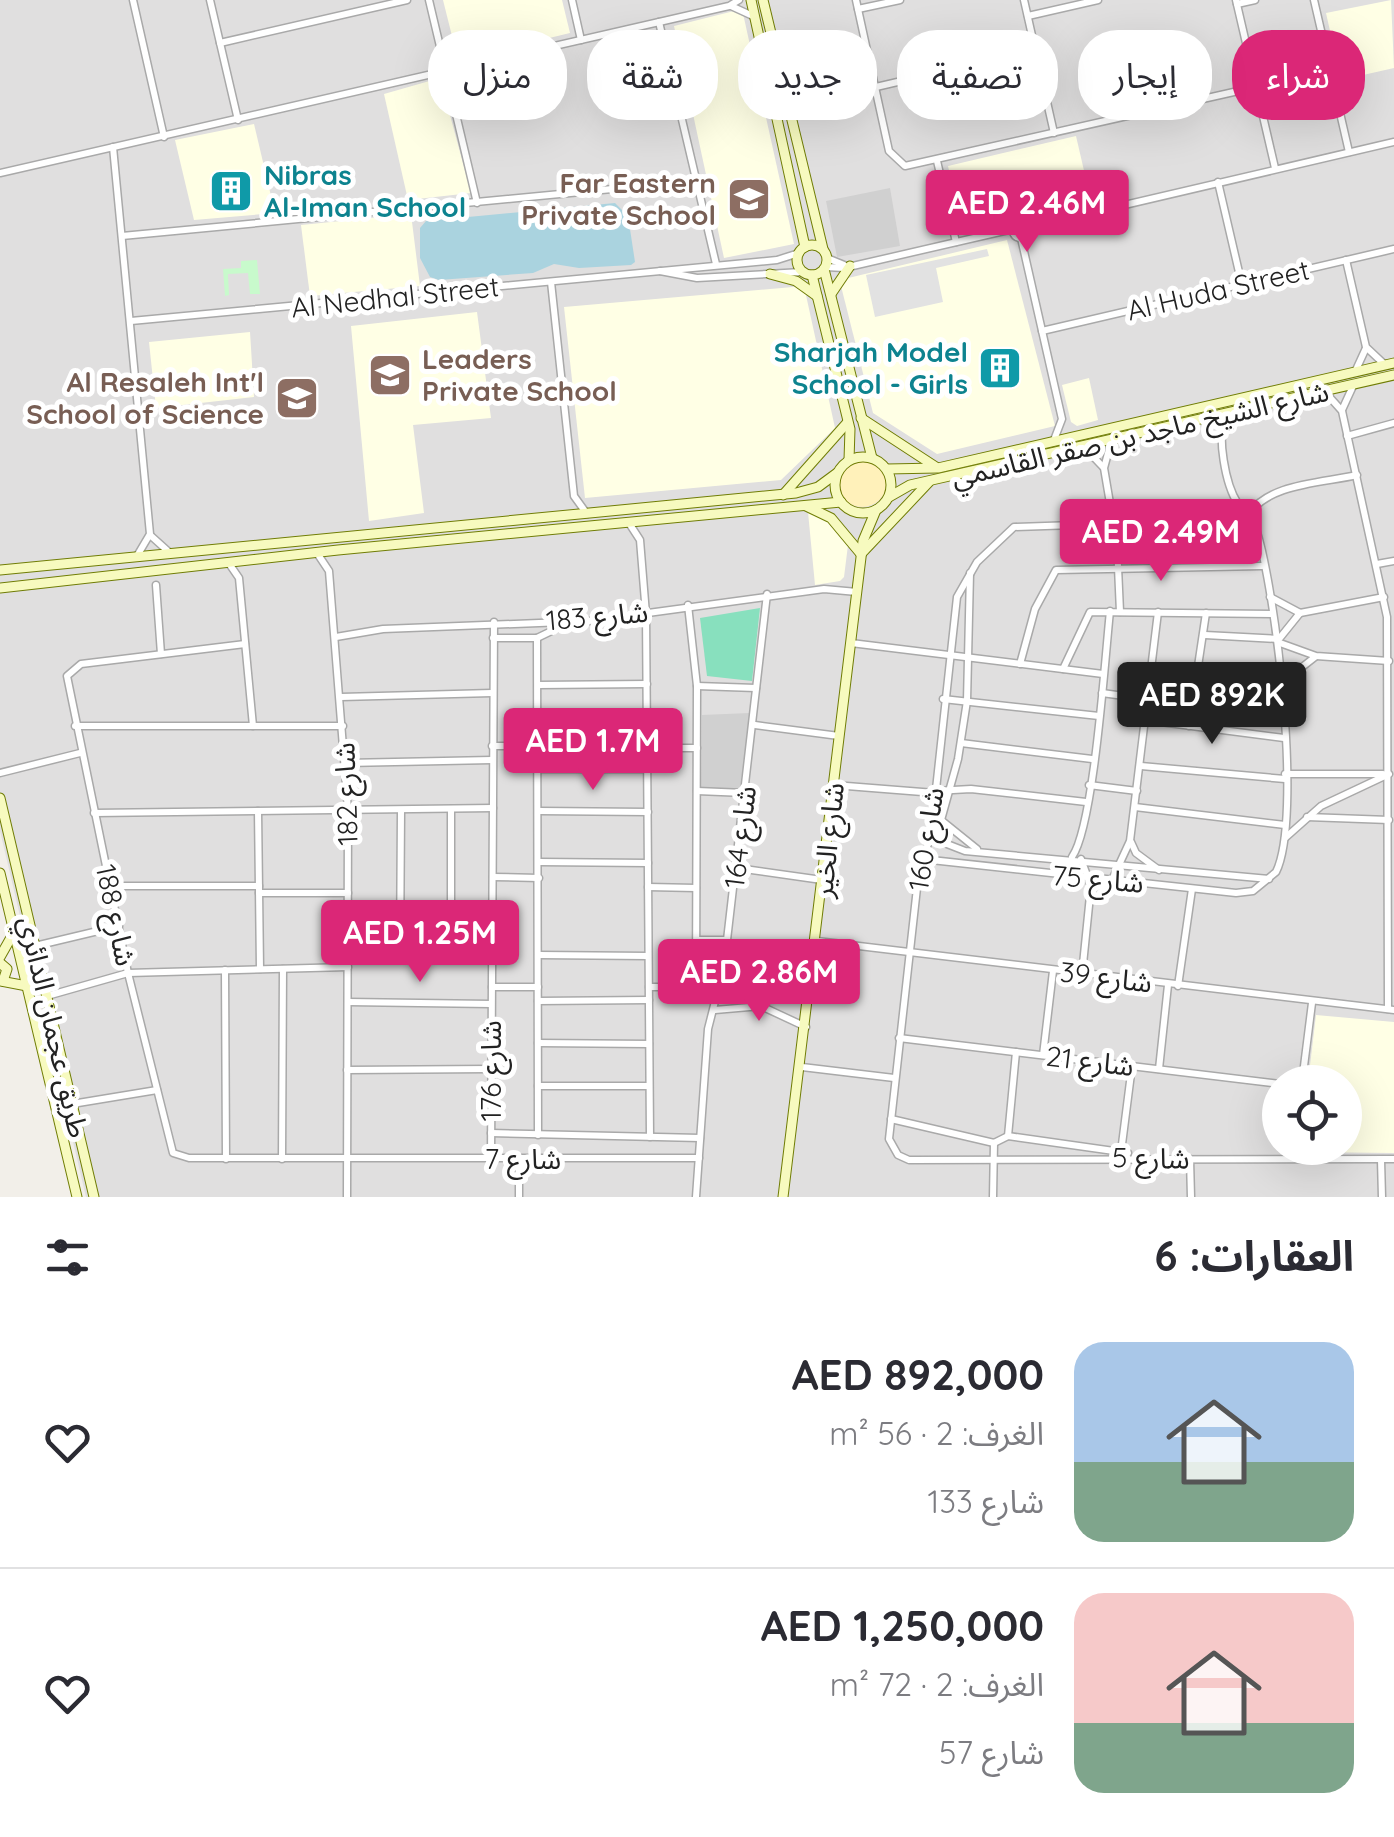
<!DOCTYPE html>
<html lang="ar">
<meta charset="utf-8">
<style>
:root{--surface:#fff;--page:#f2f2f3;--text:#2b2b33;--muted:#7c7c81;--line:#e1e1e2;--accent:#db2777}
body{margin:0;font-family:Quicksand,"Noto Sans Arabic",sans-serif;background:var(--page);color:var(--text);direction:rtl;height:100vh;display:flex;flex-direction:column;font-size:38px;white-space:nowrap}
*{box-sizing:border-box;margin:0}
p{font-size:32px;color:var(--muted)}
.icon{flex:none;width:55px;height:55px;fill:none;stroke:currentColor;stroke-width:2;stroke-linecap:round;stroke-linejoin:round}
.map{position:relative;height:1197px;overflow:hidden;direction:ltr}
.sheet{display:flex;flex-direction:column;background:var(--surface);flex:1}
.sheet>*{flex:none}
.hud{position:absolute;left:30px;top:30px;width:1335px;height:90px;direction:rtl;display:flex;gap:20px}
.buttons{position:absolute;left:1262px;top:1065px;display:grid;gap:20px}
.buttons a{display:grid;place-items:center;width:100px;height:100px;border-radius:50%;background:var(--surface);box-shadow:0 10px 40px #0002;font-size:50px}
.price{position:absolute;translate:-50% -85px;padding:0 22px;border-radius:10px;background:var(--accent);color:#fff;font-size:32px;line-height:65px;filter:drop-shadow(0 2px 5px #0008)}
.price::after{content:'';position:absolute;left:50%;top:60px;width:30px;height:22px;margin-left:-15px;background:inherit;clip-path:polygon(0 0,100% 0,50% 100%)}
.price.on{background:#222;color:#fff}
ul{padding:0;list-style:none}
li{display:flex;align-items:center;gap:30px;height:250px;padding:0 40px}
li+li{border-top:2px solid var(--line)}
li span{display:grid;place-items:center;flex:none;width:280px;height:200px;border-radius:30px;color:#555}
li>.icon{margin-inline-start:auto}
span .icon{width:120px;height:120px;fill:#fffc;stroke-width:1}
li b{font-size:42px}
h2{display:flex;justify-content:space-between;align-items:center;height:120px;padding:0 40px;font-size:42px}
.chip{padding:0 35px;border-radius:40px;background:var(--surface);box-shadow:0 10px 40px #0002;font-size:35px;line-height:90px}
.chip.on{background:var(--accent);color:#fff}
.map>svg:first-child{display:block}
.residential{fill:#e0dfdf;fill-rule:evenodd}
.education{fill:#ffffe5}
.religious{fill:#d0d0d0}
.sand{fill:#fff1ba}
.park{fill:#c8facc}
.pitch{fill:#88e0be}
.parking{fill:#e2e2e2}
.water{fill:#aad3df}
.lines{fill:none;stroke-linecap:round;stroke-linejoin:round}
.street-casing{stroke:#a9a9a9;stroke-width:9}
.secondary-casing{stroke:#707d05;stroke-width:11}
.street{stroke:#fff;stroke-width:6}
.secondary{stroke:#f7fabf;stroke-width:9}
.labels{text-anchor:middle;stroke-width:10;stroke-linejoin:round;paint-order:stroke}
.culture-label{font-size:28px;font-weight:bold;fill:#0d838f;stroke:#fff;text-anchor:start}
.education-label{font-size:28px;font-weight:bold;fill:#785e54;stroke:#fff;text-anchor:end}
.street-label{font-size:28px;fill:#222;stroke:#fff}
</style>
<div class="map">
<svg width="1394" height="1197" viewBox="0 0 1394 1197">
<rect width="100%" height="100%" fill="#f2efe9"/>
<!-- residential -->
<path class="residential" d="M0,0H1394V1197H86L0,831ZM1280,1082H1345V1148H1280Z"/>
<!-- education -->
<g class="education">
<polygon points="443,0 562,0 570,33 458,60"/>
<polygon points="1391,0 1394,68 1341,80 1326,13"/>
<polygon points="742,9 794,244 724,258 674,26"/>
<polygon points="440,78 471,193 408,200 384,94"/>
<polygon points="254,124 275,213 194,220 175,140"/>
<polygon points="1076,136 1091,201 963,231 948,166"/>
<polygon points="411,214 420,286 310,296 301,225"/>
<polygon points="1007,240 1055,426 937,454 873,413 841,286 844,279"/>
<polygon points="804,286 835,428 781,480 585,498 564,307"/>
<polygon points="477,312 491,418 413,425 424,513 369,521 351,326"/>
<polygon points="250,332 254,397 156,408 149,342"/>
<polygon points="1089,378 1098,420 1077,426 1071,422 1062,385"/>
<polygon points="808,512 821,514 848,545 844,577 840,581 815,585"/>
<polygon points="1316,1015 1394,1022 1394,1153 1300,1152 1300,1148 1345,1148 1345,1082 1308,1082"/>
</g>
<!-- religious -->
<g class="religious">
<polygon points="890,188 900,246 837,257 826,201"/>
<polygon points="750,713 740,789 701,788 702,715"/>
</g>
<!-- sand -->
<circle class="sand" cx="862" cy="482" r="25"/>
<!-- park -->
<polygon class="park" points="257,260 260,294 250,294 248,273 228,274 229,295 225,296 223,269 241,268 241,261"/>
<!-- pitch -->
<polygon class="pitch" points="760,608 752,681 707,676 700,618"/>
<!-- parking -->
<polygon class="parking" points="987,249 989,256 936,268 943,302 875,317 866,275"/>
<!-- water -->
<polygon class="water" points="615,203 628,216 635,262 631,265 579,268 554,264 533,273 439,280 430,277 420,258 420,228 426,221"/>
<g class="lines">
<!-- street casing -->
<g class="street-casing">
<g id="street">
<polyline points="133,0 164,137"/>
<polyline points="210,0 238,120"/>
<polyline points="429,0 477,203"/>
<polyline points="572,0 581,40"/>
<polyline points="856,0 889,151 905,166 1256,87"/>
<polyline points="1024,0 1054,133"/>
<polyline points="1236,0 1275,168"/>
<polyline points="1314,0 1349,152"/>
<polyline points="1237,4 1255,0"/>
<polyline points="731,6 755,17"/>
<polyline points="858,9 900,0"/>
<polyline points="1028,16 1098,0"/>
<polyline points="659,22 716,264"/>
<polyline points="220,43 407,0"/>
<polyline points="783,81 797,73 869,55"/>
<polyline points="876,87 1035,50"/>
<polyline points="113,147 150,534 137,556"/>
<polyline points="937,161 956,242"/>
<polyline points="0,173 729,6 739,0"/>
<polyline points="1218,182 1242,285"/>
<circle cx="1020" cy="231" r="7"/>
<polyline points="1026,228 1394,142"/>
<polyline points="122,236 696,181"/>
<polyline points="1021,238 1062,419 1054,440"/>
<polyline points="827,258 844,265"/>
<polyline points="1346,260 1366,347 1383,363"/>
<polyline points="826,267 844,268 1013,229"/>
<polyline points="660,271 697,278 802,272"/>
<polyline points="551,282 574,496 587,514"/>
<polyline points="131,321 777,260 799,253"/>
<polyline points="1042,331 1394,249"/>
<polyline points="1355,372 1366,348"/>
<polyline points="1325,392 1342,411 1387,617 1388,1009"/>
<polyline points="1342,410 1353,386"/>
<polyline points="1347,436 1394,423"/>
<polyline points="1111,442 1104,468 1113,521"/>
<polyline points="1085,448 1103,467"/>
<path d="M1248,516C1267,483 1323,483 1357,475"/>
<polyline points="1251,519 1014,527 977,562 957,597 931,835 919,870 889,1139 898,1155 909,1160 1394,1159"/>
<polyline points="1116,522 1120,612"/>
<polyline points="629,523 640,540 646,614 650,1137"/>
<polyline points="150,535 170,553"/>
<polyline points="317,553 329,571 348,810 347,1197"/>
<polyline points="228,562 239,578 253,726"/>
<polyline points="1377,564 1394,561"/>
<polyline points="156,585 161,654"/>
<polyline points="1270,597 1300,613"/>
<polyline points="688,605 697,686 696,987"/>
<polyline points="1300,613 1384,597"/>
<polyline points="1205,635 1279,639 1300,613"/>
<polyline points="336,637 383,629 589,621 824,589 857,592"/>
<polyline points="493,638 537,638 568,623"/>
<polyline points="537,638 538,1135"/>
<polyline points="851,643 1103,674"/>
<polyline points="1280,643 1316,656 1389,661"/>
<polyline points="245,644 81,664 67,676 128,973 173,1153 189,1158 699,1158"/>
<polyline points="1020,664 1035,609 1056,570 1262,566"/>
<polyline points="1063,669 1090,612 1272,614"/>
<polyline points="1283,682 1315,657"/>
<polyline points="538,685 647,684"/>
<polyline points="1194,685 1283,693"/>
<polyline points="697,686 756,688"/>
<polyline points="1102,693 1146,699"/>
<polyline points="341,697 492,693"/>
<polyline points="943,699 1099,716"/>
<polyline points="1145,720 1284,738"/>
<polyline points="538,725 647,727"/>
<polyline points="755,725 839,736"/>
<polyline points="75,726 343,726"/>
<polyline points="1189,726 1206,613"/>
<polyline points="961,743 1092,759"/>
<polyline points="492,746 538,746"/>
<polyline points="647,748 697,748"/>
<polyline points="346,763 492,760"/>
<polyline points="1141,766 1285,779"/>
<polyline points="538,769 647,769"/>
<polyline points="0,773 80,753"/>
<polyline points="1285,774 1383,774"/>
<polyline points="834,785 935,793"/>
<polyline points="1089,785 1137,791"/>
<polyline points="697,791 745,793"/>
<polyline points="935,791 971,789 1086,802"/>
<polyline points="1135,807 1285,825"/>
<polyline points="451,809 451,954"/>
<polyline points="258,811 260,969"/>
<polyline points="539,811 648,812"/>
<polyline points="94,813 493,808"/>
<polyline points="1307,817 1389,820"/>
<polyline points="941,820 958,759 967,701 970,573"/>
<polyline points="941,820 977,849"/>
<polyline points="931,828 947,844 965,851 1269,879"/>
<polyline points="1285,838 1321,806 1389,774"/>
<polyline points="1131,842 1136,853 1159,870"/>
<path d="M1072,857C1094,826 1105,658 1110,611"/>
<path d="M922,859L1236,893L1253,891L1276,872C1303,817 1276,590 1256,529C1252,518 1243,513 1238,504C1225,484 1217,437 1225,415"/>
<polyline points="1081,859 1091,886 1082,974"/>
<polyline points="539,862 648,863"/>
<polyline points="737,868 822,880"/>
<polyline points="493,877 539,878"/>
<polyline points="1112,880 1130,841 1158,612"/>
<polyline points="112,886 259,886"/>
<polyline points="648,887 696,888"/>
<polyline points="259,893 348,893"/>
<polyline points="697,940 726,940"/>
<polyline points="817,941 1394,1010"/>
<polyline points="35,946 119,926"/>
<polyline points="348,955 492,954"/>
<polyline points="400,955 401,812"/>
<polyline points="539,955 648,956"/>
<polyline points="724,966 812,977"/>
<polyline points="225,970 226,1159"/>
<polyline points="1178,986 1192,889"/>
<polyline points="492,987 538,987"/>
<polyline points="649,987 721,987"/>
<polyline points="47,996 128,973 348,967"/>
<polyline points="538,1001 649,1000"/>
<polyline points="348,1002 491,1004"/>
<polyline points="715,1010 761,1006 806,1027"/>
<polyline points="899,1038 1280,1084"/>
<polyline points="538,1043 649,1044"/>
<polyline points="1043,1055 1053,971"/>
<polyline points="802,1067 894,1078"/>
<polyline points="1159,1069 1168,985"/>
<polyline points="347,1070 490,1069"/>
<polyline points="1302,1082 1312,1003"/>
<polyline points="538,1086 649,1086"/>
<polyline points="72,1104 157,1090"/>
<polyline points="891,1119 994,1143 1008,1136 1128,1153"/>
<polyline points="491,1133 700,1138"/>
<polyline points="1008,1136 1016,1052"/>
<polyline points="1121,1152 1132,1066"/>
<polyline points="282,1159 283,969"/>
<polyline points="491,1159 494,622"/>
<polyline points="1190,1159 1191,1197"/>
<polyline points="1381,1160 1382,1197"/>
<polyline points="519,1197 519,1159"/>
<polyline points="696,1197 708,1029 724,966 767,594"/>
<polyline points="993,1197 994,1143"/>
</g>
</g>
<!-- secondary casing -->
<g class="secondary-casing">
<g id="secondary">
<polyline points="751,0 805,247"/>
<polyline points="763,0 823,249"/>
<circle cx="812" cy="260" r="15"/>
<polyline points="824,269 872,458"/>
<polyline points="770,274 796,281 817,296"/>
<polyline points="812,275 850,429 849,460"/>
<polyline points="831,294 850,266"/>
<polyline points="861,418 936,467"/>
<circle cx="863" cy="485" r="28"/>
<polyline points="887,469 938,468 1394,363"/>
<polyline points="783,495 847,423"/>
<polyline points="889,497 910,485 1394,375"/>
<polyline points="806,506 831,518 861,554 929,482"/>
<polyline points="0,570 796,493 818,487 837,473"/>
<polyline points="0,588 338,550 841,502"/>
<polyline points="0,798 94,1197"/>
<polyline points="0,873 77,1197"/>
<polyline points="0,957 13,934"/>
<polyline points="0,963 7,969 3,981"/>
<polyline points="0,981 27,986"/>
<polyline points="783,1197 863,541 876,510"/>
</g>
</g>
<!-- street -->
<use href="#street" class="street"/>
<!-- secondary -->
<use href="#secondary" class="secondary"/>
</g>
<!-- icons -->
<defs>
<g id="building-square" transform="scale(2.25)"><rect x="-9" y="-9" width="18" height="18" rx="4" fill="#0f9aa8" stroke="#fff"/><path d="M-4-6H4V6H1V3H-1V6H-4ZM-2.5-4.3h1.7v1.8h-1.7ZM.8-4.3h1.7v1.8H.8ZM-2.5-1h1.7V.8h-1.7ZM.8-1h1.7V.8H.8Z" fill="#fff"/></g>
<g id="school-square" transform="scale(2.25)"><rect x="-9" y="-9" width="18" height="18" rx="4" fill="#8d6e63" stroke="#fff"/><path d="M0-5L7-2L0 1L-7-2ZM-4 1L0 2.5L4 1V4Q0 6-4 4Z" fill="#fff"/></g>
</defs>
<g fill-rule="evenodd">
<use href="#building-square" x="231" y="191"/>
<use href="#school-square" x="749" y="199"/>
<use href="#building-square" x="1000" y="368"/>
<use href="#school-square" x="390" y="375"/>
<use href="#school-square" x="297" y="398"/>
</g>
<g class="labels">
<!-- culture labels -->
<g class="culture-label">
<text x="264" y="185">Nibras<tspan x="264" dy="32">Al-Iman School</tspan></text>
<text x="968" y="362" text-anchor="end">Sharjah Model<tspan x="968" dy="32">School - Girls</tspan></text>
</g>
<!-- education labels -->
<g class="education-label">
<text x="716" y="193">Far Eastern<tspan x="716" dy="32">Private School</tspan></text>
<text x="422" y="369" text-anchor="start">Leaders<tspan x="422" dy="32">Private School</tspan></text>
<text x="264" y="392">Al Resaleh Int'l<tspan x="264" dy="32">School of Science</tspan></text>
</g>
<!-- street labels -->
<g class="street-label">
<text transform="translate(1218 290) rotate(-13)" y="10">Al Huda Street</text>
<text transform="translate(395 297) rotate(-6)" y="10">Al Nedhal Street</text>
<text transform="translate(1140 434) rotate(-13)" y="10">شارع الشيخ ماجد بن صقر القاسمي</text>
<text transform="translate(597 616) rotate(-5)" y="10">شارع 183</text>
<text transform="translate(346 794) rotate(-92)" y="10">شارع 182</text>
<text transform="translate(740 837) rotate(-83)" y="10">شارع 164</text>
<text transform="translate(926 839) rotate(-81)" y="10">شارع 160</text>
<text transform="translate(828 840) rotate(-84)" y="10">شارع الخير</text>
<text transform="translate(1098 879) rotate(5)" y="10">شارع 75</text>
<text transform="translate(116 915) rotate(78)" y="10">شارع 188</text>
<text transform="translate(1106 977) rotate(7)" y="10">شارع 39</text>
<text transform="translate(54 1027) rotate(77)" y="10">طريق عجمان الدائري</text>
<text transform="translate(1090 1061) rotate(7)" y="10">شارع 21</text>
<text transform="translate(491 1071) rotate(-90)" y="10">شارع 176</text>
<text transform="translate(1151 1158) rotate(1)" y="10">شارع 5</text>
<text x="523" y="1169">شارع 7</text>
</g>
</g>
</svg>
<div class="buttons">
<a><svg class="icon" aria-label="locate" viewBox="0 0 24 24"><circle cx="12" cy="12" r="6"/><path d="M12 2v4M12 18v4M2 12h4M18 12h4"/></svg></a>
</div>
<b class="price" style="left:1027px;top:255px">AED 2.46M</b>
<b class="price" style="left:1161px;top:584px">AED 2.49M</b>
<b class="price on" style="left:1212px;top:747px">AED 892K</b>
<b class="price" style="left:593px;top:793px">AED 1.7M</b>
<b class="price" style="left:420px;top:985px">AED 1.25M</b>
<b class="price" style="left:759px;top:1024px">AED 2.86M</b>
<div class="hud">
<a class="chip on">شراء</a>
<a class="chip">إيجار</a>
<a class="chip">تصفية</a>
<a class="chip">جديد</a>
<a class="chip">شقة</a>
<a class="chip">منزل</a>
</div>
</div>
<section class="sheet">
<h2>العقارات: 6<svg class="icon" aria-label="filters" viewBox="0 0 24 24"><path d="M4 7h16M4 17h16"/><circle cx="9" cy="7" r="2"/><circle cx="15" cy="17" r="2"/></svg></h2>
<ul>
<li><span style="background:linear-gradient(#a9c7e8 60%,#7fa58c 0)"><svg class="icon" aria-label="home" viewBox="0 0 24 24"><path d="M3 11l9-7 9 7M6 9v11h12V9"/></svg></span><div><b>AED 892,000</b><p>الغرف: 2 · 56 m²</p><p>شارع 133</p></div><svg class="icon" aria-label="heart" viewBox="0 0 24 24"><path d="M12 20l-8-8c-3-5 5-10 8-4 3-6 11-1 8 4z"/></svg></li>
<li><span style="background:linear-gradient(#f6c9c9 65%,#7fa58c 0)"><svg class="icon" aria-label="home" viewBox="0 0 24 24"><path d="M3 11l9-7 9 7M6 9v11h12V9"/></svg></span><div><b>AED 1,250,000</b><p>الغرف: 2 · 72 m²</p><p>شارع 57</p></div><svg class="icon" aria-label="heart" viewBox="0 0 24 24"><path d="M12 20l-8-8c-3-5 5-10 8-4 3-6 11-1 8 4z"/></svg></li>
</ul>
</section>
